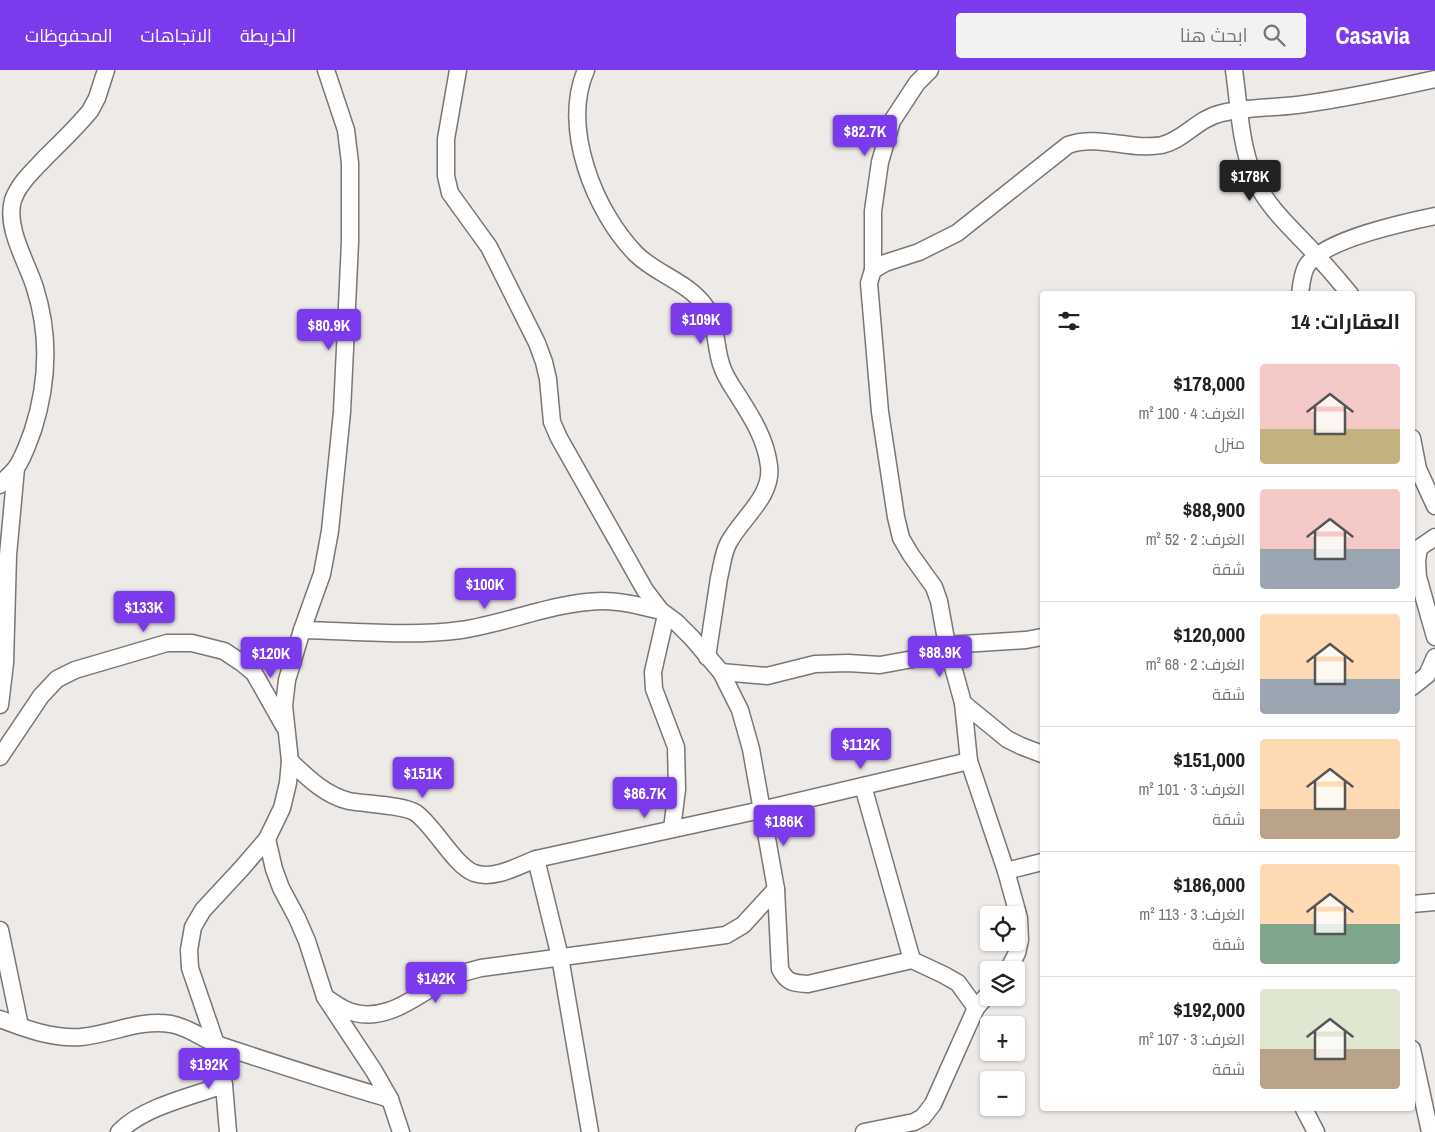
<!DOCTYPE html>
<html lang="ar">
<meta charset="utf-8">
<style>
:root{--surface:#fff;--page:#f2f2f2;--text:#222;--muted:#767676;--line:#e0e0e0;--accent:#7c3aed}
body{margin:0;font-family:"Archivo Narrow",Cairo,sans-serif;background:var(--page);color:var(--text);direction:rtl;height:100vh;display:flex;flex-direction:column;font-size:19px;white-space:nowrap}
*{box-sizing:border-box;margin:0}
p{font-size:16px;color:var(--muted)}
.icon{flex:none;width:28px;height:28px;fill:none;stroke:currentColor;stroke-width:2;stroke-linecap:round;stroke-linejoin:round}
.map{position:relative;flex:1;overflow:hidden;direction:ltr}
.drawer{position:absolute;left:1040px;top:221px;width:375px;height:820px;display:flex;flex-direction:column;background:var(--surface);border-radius:5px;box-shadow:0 1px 4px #0004;direction:rtl}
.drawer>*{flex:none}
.controls{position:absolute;left:980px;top:836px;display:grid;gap:10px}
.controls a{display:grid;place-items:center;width:45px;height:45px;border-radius:5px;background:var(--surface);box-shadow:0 1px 4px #0004;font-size:25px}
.price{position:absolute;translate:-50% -42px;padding:0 11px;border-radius:5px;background:var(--accent);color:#fff;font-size:16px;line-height:32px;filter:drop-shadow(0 1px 2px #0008)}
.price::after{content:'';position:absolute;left:50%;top:30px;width:15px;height:11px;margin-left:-8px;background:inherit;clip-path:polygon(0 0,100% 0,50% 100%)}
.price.current{background:#222;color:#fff}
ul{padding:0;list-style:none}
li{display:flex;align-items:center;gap:15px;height:125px;padding:0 15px}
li+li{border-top:1px solid var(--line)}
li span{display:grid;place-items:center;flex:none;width:140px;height:100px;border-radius:5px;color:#555}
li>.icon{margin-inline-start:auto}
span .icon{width:60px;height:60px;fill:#fffc;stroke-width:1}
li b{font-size:21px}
h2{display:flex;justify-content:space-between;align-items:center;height:60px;padding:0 15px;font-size:21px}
header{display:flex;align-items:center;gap:30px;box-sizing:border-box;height:70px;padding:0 25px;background:var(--accent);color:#fff}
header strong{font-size:24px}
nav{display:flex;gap:28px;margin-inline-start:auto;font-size:18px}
.search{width:350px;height:45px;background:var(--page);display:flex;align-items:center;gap:12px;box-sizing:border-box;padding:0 18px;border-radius:5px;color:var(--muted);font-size:19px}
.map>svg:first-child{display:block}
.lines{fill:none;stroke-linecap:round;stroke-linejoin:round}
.street-casing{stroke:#797673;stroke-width:19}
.street{stroke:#fff;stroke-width:16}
</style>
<header>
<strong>Casavia</strong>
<div class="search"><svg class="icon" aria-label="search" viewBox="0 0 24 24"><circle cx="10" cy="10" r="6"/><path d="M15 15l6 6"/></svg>ابحث هنا</div>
<nav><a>الخريطة</a><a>الاتجاهات</a><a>المحفوظات</a></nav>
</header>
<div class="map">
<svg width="1435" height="1062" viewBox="0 0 1435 1062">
<rect width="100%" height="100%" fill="#edeae7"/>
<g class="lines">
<!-- street casing -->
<g class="street-casing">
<g id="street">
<path d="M458,0L446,69V106L450,123L489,177L537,273L544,292L548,309L552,352L559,368L645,520L661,541L676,552L692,568L721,602L740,640L751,679L776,819L780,899C787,913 793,913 808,914L912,890L944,905L958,913L976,938"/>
<path d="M586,0C561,57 594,141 636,184C656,204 688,212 705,236C717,253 715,276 721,294C724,305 731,315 737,324C751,346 766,369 769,396C773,426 742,448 729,472C723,482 722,496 719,508C715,534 711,560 707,587"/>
<path d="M1234,0C1239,35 1240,72 1253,105C1264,133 1287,154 1307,175C1322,191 1336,207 1350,224"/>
<polyline points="873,200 873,141 880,92 892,51 917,13 930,0"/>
<path d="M1300,224C1301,216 1302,205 1306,197C1321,170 1406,152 1435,146"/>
<polyline points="1412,368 1418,399 1435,436"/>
<path d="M0,415C5,409 11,404 16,398C24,387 28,373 33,360C48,313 50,265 35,218C27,192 5,158 13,130C19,113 33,101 45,88C60,73 76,58 90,41L97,28L106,0"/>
<polyline points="1419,478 1417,491 1418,507 1435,567"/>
<polyline points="1412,480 1419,478 1435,467"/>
<polyline points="666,545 653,602 654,619 676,677 677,719 672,759"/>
<path d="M302,560C354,561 410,567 461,560C508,553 554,532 602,531C622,531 641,536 661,541"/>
<polyline points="721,602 767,606 815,594 848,593 880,595 913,589 947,575 1026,570 1042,567"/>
<polyline points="1412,617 1427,605 1435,587"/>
<polyline points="963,633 1007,669 1021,676 1042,684"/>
<polyline points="0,635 5,593 8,485 16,398"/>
<polyline points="0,687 41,626 57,609 75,600 167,573 192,573 224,581 242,593 254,603 284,656"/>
<path d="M290,691C308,708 325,725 349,731C365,734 405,735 416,743C435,757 454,795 474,803C494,810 518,796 536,789L761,740L969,691"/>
<polyline points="863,716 912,890"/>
<polyline points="267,769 274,799 281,818 297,848 307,871 325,927 374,1001 390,1029 401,1062"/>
<polyline points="536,789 560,887 590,1062"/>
<polyline points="1006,801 1042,792"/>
<polyline points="1412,834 1435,832"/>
<polyline points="0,860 20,956"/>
<path d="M1008,900L1017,883L1020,870L1019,848L1006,801L969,691L963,633L947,575L939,531L934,517L911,485L901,468L896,447L880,342L869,213L873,200L885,193L919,182L957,163L1068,75C1098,64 1131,81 1162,75C1184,70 1198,48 1222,43C1246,37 1272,38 1297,35C1343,29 1390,19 1435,9"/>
<path d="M325,927C331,931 338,936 344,939C381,957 415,927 444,910C456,904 469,901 481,898L726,865L743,855L776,819"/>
<path d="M0,949C26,959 53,969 81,967C112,964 139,949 171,954C191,958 202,969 219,975C276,994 332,1012 390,1029"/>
<polyline points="1412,979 1430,1062"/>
<polyline points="1304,1039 1316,1062"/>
<path d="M119,1062C143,1037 192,1026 224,1015"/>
<polyline points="228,1062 224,1015 216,974 190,898 189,880 193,857 203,840 242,798 267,769 282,738 288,713 290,691 284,636 287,610 302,560 322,504 330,461 342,342 350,172 350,93 346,60 326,0"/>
<polyline points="864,1062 914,1052 923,1047 933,1034 976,938 989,923"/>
</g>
</g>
<!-- street -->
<use href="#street" class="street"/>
</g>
</svg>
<div class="controls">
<a><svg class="icon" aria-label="locate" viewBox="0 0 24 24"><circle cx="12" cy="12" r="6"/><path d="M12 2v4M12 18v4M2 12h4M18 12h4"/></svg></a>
<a><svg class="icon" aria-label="layers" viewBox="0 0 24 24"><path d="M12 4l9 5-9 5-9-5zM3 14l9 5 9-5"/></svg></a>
<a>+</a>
<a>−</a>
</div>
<b class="price" style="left:865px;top:87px">$82.7K</b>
<b class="price current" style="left:1250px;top:132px">$178K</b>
<b class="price" style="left:701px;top:275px">$109K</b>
<b class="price" style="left:329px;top:281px">$80.9K</b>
<b class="price" style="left:485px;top:540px">$100K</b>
<b class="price" style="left:144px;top:563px">$133K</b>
<b class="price" style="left:940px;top:608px">$88.9K</b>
<b class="price" style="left:271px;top:609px">$120K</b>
<b class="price" style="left:861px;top:700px">$112K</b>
<b class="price" style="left:423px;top:729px">$151K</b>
<b class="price" style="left:645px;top:749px">$86.7K</b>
<b class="price" style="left:784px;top:777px">$186K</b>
<b class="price" style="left:436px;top:934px">$142K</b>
<b class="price" style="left:209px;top:1020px">$192K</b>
<section class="drawer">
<h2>العقارات: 14<svg class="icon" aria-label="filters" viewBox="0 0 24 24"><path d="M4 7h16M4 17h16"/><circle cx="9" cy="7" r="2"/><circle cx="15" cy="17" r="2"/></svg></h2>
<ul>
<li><span style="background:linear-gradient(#f6c9c9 65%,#c2b280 0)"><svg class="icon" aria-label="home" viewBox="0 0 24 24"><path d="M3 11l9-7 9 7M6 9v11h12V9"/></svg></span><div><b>$178,000</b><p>الغرف: 4 · 100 m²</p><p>منزل</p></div></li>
<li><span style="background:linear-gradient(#f6c9c9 60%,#9aa5b1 0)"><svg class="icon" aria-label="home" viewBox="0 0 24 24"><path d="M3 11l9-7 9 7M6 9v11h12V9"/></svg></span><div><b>$88,900</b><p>الغرف: 2 · 52 m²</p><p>شقة</p></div></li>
<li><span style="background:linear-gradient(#ffd9b3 65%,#9aa5b1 0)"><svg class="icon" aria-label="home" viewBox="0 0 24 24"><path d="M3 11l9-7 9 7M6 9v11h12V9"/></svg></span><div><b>$120,000</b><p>الغرف: 2 · 68 m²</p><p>شقة</p></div></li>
<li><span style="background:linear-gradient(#ffd9b3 70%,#b9a48a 0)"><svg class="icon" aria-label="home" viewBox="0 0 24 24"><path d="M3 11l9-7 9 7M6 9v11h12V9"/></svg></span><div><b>$151,000</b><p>الغرف: 3 · 101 m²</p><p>شقة</p></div></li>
<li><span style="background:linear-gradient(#ffd9b3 60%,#7fa58c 0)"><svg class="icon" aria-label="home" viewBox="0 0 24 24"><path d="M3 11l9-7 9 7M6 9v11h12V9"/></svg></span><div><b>$186,000</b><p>الغرف: 3 · 113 m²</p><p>شقة</p></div></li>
<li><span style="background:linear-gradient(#dfe7d0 60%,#b9a48a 0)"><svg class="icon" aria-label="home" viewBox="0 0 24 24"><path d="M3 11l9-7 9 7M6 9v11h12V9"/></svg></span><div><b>$192,000</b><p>الغرف: 3 · 107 m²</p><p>شقة</p></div></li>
</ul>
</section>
</div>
